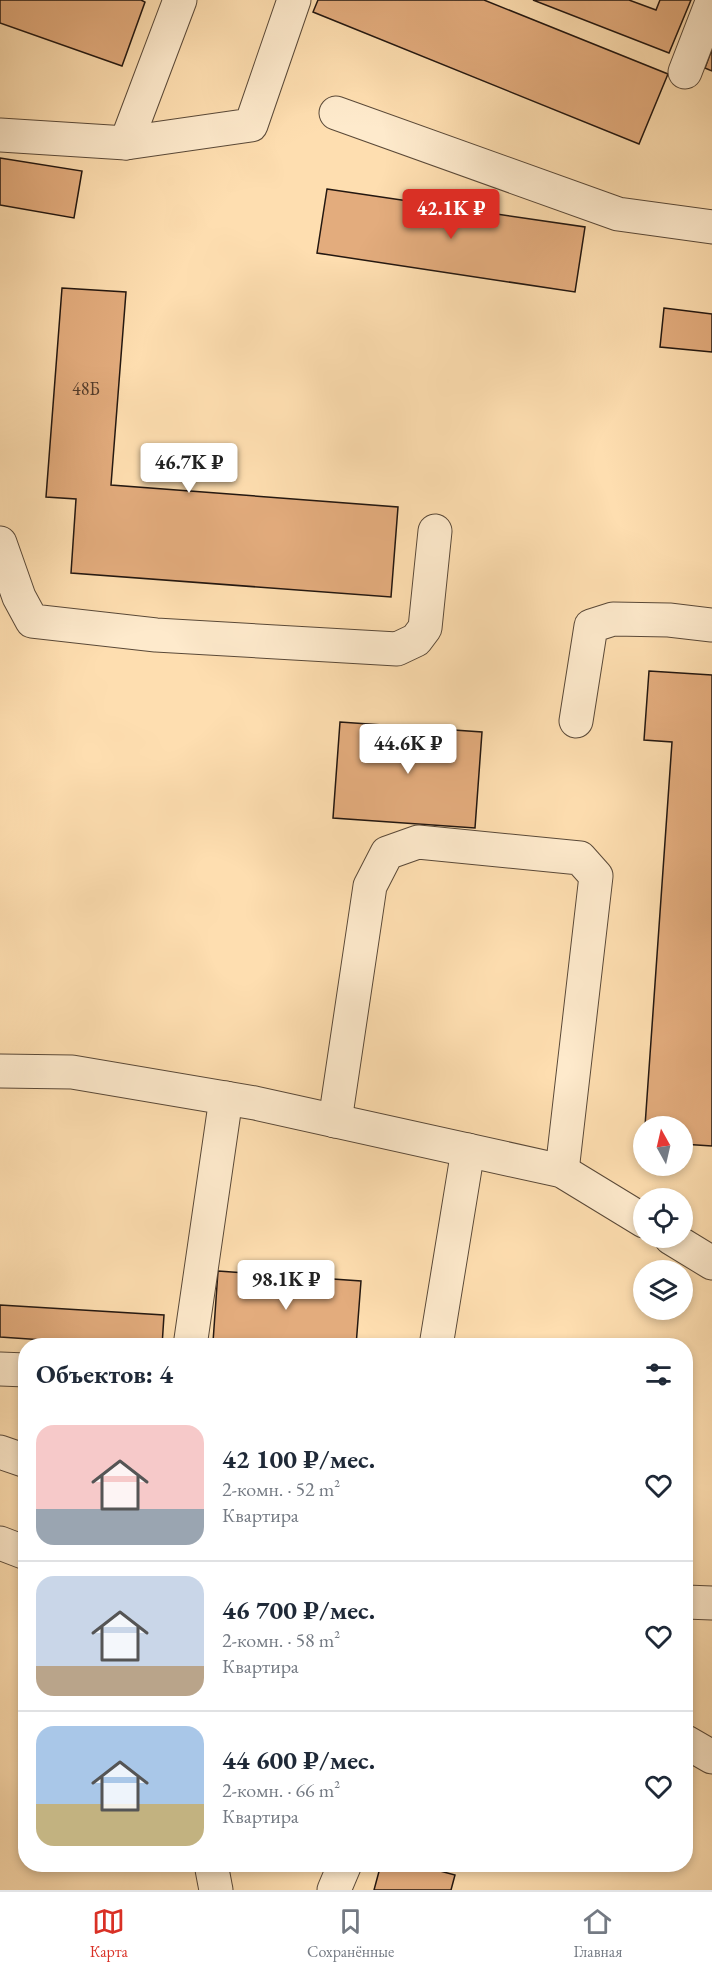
<!DOCTYPE html>
<html lang="ru">
<meta charset="utf-8">
<style>
:root{--surface:#fff;--page:#f6f6f7;--text:#1f2937;--muted:#747a83;--line:#e0e1e3;--accent:#d93025}
body{margin:0;font-family:"EB Garamond",serif;background:var(--page);color:var(--text);height:100vh;display:flex;flex-direction:column;font-size:22px;white-space:nowrap}
*{box-sizing:border-box;margin:0}
p{font-size:20px;color:var(--muted)}
.icon{flex:none;width:33px;height:33px;fill:none;stroke:currentColor;stroke-width:2;stroke-linecap:round;stroke-linejoin:round}
.map{position:relative;flex:1;overflow:hidden}
.panel{position:absolute;left:18px;top:1338px;width:675px;height:534px;display:flex;flex-direction:column;background:var(--surface);border-radius:24px;box-shadow:0 3px 9px #0003}
.panel>*{flex:none}
.needle{width:39px;rotate:352deg}
.buttons{position:absolute;left:633px;top:1116px;display:grid;gap:12px}
.buttons a{display:grid;place-items:center;width:60px;height:60px;border-radius:50%;background:var(--surface);box-shadow:0 3px 9px #0003;font-size:30px}
.price{position:absolute;translate:-50% -51px;padding:0 14px;border-radius:6px;background:#fff;color:#222;font-size:20px;line-height:39px;filter:drop-shadow(0 2px 3px #0008)}
.price::after{content:'';position:absolute;left:50%;top:36px;width:18px;height:14px;margin-left:-9px;background:inherit;clip-path:polygon(0 0,100% 0,50% 100%)}
.price.on{background:var(--accent);color:#fff}
ul{padding:0;list-style:none}
li{display:flex;align-items:center;gap:18px;height:150px;padding:0 18px}
li+li{border-top:2px solid var(--line)}
li span{display:grid;place-items:center;flex:none;width:168px;height:120px;border-radius:18px;color:#555}
li>.icon{margin-inline-start:auto}
span .icon{width:72px;height:72px;fill:#fffc;stroke-width:1}
li b{font-size:26px}
h2{display:flex;justify-content:space-between;align-items:center;height:72px;padding:0 18px;font-size:26px}
.dock{display:flex;justify-content:space-around;align-items:center;height:84px;border-top:2px solid var(--line);background:var(--surface);font-size:16px;color:var(--muted)}
.dock a{display:grid;justify-items:center;gap:3px}
.dock .on{color:var(--accent)}
.map>svg:first-child{display:block}
.building{fill:#e3ac7d;stroke:#231710;stroke-width:1.5}
.lines{fill:none;stroke-linecap:round;stroke-linejoin:round}
.minor-casing{stroke:#5a4938;stroke-width:35}
.minor{stroke:#feeacc;stroke-width:33}
.labels{text-anchor:middle;stroke-width:5;stroke-linejoin:round;paint-order:stroke}
.number-label{font-size:18px;fill:#533c2b}
</style>
<div class="map">
<svg width="712" height="1890" viewBox="0 0 712 1890">
<rect width="100%" height="100%" fill="#fedeb0"/>
<filter id="stains"><feTurbulence type="fractalNoise" baseFrequency=".00333" numOctaves="4"/><feColorMatrix values="0 0 0 0 .2 0 0 0 0 .09 0 0 0 0 .02 0 0 0 .5 -.17"/></filter>
<radialGradient id="worn" r=".72"><stop offset=".6" stop-color="#630" stop-opacity="0"/><stop offset="1" stop-color="#630" stop-opacity=".3"/></radialGradient>
<!-- building -->
<g class="building">
<polygon points="0,0 141,0 145,2 122,66 0,23"/>
<polygon points="318,0 484,0 668,74 639,144 313,12"/>
<polygon points="533,0 629,0 656,10 660,0 691,0 669,53"/>
<polygon points="712,49 712,71 705,68"/>
<polygon points="0,158 82,171 74,218 0,205"/>
<polygon points="327,189 585,227 575,292 317,253"/>
<polygon points="62,288 126,292 111,485 398,507 391,597 71,573 76,499 46,497"/>
<polygon points="664,308 712,314 712,352 660,347"/>
<polygon points="649,671 712,675 712,1146 682,1144 682,1126 645,1126 672,742 644,740"/>
<polygon points="340,722 482,732 475,828 333,818"/>
<polygon points="218,1271 361,1281 356,1346 260,1346 213,1342"/>
<polygon points="0,1305 164,1315 162,1346 131,1346 0,1337"/>
<polygon points="381,1864 414,1864 455,1875 451,1890 374,1890"/>
</g>
<g class="lines">
<!-- minor casing -->
<g class="minor-casing">
<g id="minor">
<polyline points="685,72 712,2"/>
<polyline points="336,113 618,214 712,227"/>
<polyline points="0,135 126,143 251,125 294,0"/>
<polyline points="126,143 180,0"/>
<polyline points="0,543 19,597 32,621 156,635 397,649 416,640 425,628 435,531"/>
<polyline points="576,721 591,626 613,619 669,620 712,625"/>
<polyline points="0,1071 72,1072 255,1103 562,1171 644,1221"/>
<polyline points="335,1121 370,886 387,853 418,842 580,858 596,876 562,1171"/>
<polyline points="671,1238 712,1263"/>
<polyline points="190,1346 226,1098"/>
<polyline points="436,1346 468,1150"/>
<polyline points="0,1369 26,1370"/>
<polyline points="0,1452 26,1461"/>
<polyline points="0,1543 26,1553"/>
<polyline points="686,1602 712,1603"/>
<polyline points="686,1742 712,1757"/>
<polyline points="211,1864 216,1890"/>
<polyline points="334,1890 345,1864"/>
</g>
</g>
<!-- minor -->
<use href="#minor" class="minor"/>
</g>
<g class="labels">
<!-- number labels -->
<g class="number-label">
<text x="86" y="395">48Б</text>
</g>
</g>
<rect width="100%" height="100%" filter="url(#stains)"/>
<rect width="100%" height="100%" fill="url(#worn)"/>
</svg>
<div class="buttons">
<a><svg class="needle" viewBox="-14 -14 28 28"><path d="M0-13l5 13h-10z" fill="#e53935"/><path d="M0 13l5-13h-10z" fill="#747a83"/></svg></a>
<a><svg class="icon" aria-label="locate" viewBox="0 0 24 24"><circle cx="12" cy="12" r="6"/><path d="M12 2v4M12 18v4M2 12h4M18 12h4"/></svg></a>
<a><svg class="icon" aria-label="layers" viewBox="0 0 24 24"><path d="M12 4l9 5-9 5-9-5zM3 14l9 5 9-5"/></svg></a>
</div>
<b class="price on" style="left:451px;top:240px">42.1K ₽</b>
<b class="price" style="left:189px;top:494px">46.7K ₽</b>
<b class="price" style="left:408px;top:775px">44.6K ₽</b>
<b class="price" style="left:286px;top:1311px">98.1K ₽</b>
<section class="panel">
<h2>Объектов: 4<svg class="icon" aria-label="filters" viewBox="0 0 24 24"><path d="M4 7h16M4 17h16"/><circle cx="9" cy="7" r="2"/><circle cx="15" cy="17" r="2"/></svg></h2>
<ul>
<li><span style="background:linear-gradient(#f6c9c9 70%,#9aa5b1 0)"><svg class="icon" aria-label="home" viewBox="0 0 24 24"><path d="M3 11l9-7 9 7M6 9v11h12V9"/></svg></span><div><b>42 100 ₽/мес.</b><p>2-комн. · 52 m²</p><p>Квартира</p></div><svg class="icon" aria-label="heart" viewBox="0 0 24 24"><path d="M12 20l-8-8c-3-5 5-10 8-4 3-6 11-1 8 4z"/></svg></li>
<li><span style="background:linear-gradient(#c9d6e8 75%,#b9a48a 0)"><svg class="icon" aria-label="home" viewBox="0 0 24 24"><path d="M3 11l9-7 9 7M6 9v11h12V9"/></svg></span><div><b>46 700 ₽/мес.</b><p>2-комн. · 58 m²</p><p>Квартира</p></div><svg class="icon" aria-label="heart" viewBox="0 0 24 24"><path d="M12 20l-8-8c-3-5 5-10 8-4 3-6 11-1 8 4z"/></svg></li>
<li><span style="background:linear-gradient(#a9c7e8 65%,#c2b280 0)"><svg class="icon" aria-label="home" viewBox="0 0 24 24"><path d="M3 11l9-7 9 7M6 9v11h12V9"/></svg></span><div><b>44 600 ₽/мес.</b><p>2-комн. · 66 m²</p><p>Квартира</p></div><svg class="icon" aria-label="heart" viewBox="0 0 24 24"><path d="M12 20l-8-8c-3-5 5-10 8-4 3-6 11-1 8 4z"/></svg></li>
</ul>
</section>
</div>
<nav class="dock">
<a class="on"><svg class="icon" aria-label="map" viewBox="0 0 24 24"><path d="M3 6l6-2 6 2 6-2v14l-6 2-6-2-6 2zM9 4v14M15 6v14"/></svg>Карта</a>
<a><svg class="icon" aria-label="saved" viewBox="0 0 24 24"><path d="M7 4h10v16l-5-4-5 4z"/></svg>Сохранённые</a>
<a><svg class="icon" aria-label="home" viewBox="0 0 24 24"><path d="M3 11l9-7 9 7M6 9v11h12V9"/></svg>Главная</a>
</nav>
